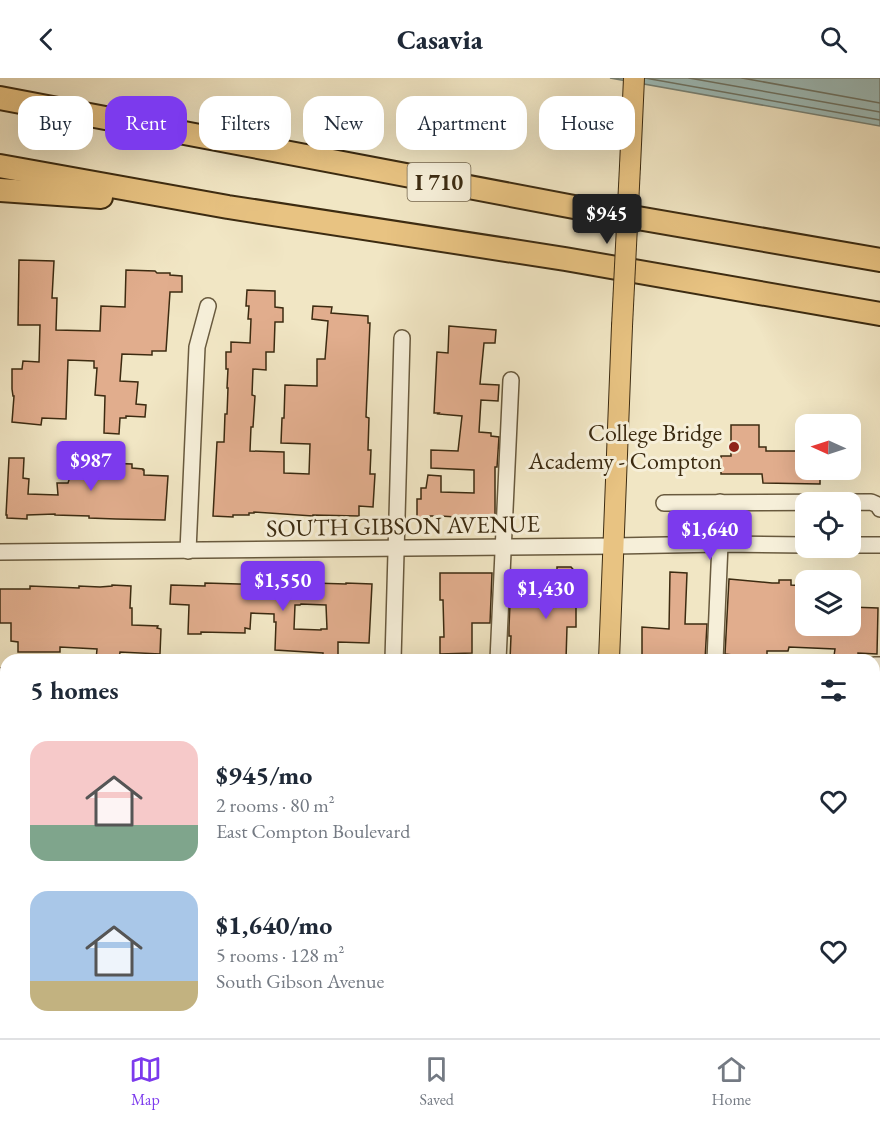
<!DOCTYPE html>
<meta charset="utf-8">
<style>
:root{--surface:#fff;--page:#f2f2f3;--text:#1f2937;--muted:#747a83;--line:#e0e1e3;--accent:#7c3aed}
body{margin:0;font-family:"EB Garamond",serif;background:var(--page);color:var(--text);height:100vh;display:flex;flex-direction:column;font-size:22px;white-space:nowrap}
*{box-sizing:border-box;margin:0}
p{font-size:20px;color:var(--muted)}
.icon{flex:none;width:33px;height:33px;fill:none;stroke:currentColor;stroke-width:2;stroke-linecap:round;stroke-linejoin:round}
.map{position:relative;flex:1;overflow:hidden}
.drawer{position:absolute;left:0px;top:576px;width:880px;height:384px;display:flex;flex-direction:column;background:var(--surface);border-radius:18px 18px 0 0;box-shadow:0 6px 24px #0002}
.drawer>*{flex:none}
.top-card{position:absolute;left:18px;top:18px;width:844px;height:54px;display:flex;gap:12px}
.needle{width:39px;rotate:273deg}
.controls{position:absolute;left:795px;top:336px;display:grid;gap:12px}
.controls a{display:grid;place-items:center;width:66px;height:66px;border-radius:12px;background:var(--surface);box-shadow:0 6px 24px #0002;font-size:30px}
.price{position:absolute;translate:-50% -51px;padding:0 14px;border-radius:6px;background:var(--accent);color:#fff;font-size:20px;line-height:39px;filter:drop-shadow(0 2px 3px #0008)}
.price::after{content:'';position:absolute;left:50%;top:36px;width:18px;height:14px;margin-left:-9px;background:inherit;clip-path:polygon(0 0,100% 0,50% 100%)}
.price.on{background:#222;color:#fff}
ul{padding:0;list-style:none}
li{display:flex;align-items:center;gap:18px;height:150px;padding:0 30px}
li span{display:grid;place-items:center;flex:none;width:168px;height:120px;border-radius:18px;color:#555}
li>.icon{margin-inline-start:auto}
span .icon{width:72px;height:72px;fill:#fffc;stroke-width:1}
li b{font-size:26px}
h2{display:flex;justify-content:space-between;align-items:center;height:72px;padding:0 30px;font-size:26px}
.chip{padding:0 21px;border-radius:18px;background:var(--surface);box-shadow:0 6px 24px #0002;font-size:21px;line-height:54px}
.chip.on{background:var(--accent);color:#fff}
header{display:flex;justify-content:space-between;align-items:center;height:78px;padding:0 30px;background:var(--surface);font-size:27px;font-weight:800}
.menu{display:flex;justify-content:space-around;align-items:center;height:84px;border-top:2px solid var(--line);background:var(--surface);font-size:16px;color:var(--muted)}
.menu a{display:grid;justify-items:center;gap:3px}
.menu .on{color:var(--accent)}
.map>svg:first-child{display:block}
.water{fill:#9dbebc;stroke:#768378;stroke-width:1.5}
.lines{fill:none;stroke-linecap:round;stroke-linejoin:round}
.shore{stroke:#6c7466;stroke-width:1.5}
.building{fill:#e1ad8d;stroke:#3c2b11;stroke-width:1.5;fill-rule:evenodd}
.minor-casing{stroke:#695a3e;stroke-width:18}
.major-casing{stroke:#3c2b11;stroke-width:22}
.highway-casing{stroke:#3c2b11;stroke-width:26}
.minor{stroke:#f6efd9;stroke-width:15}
.major{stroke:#e8c382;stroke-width:20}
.highway{stroke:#e8c382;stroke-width:22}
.major-bridge-casing{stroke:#3c2b11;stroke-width:22;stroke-linecap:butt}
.major-bridge{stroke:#e8c382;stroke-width:20}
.poi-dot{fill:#8f2418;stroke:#f6efd9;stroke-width:2}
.labels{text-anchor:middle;stroke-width:6;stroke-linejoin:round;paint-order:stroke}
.shield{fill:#f6efd9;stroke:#74664d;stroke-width:1.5}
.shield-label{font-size:22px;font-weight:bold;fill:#3c2b11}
.poi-label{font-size:24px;fill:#3c2b11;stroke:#f6efd9;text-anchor:end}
.street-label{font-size:24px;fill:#3c2b11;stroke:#f6efd9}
</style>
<header><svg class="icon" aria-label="back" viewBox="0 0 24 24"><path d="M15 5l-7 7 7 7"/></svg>Casavia<svg class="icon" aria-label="search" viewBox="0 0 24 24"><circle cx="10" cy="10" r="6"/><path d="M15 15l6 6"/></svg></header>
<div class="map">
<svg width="880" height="960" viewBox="0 0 880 960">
<rect width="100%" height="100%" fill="#f1e6c4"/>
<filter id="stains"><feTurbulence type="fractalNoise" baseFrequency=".00333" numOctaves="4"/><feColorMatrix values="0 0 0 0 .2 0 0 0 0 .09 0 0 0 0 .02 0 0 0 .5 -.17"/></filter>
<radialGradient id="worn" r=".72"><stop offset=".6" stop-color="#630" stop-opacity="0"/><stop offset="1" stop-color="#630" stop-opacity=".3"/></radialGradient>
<!-- water -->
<polygon class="water" points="610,0 880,0 880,48"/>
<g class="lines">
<!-- shore -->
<g class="shore">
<polyline points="645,0 880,42"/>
<polyline points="689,0 880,34"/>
<polyline points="742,0 880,25"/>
</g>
</g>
<!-- building -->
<g class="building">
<polygon points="19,182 54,183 52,220 57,220 56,252 100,253 101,228 125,229 126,192 155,193 157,195 170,195 170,197 182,198 182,214 170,214 166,273 152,273 152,277 122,276 120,303 138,304 136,326 146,327 145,339 126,338 126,340 120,340 119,356 104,355 105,318 95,317 97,290 94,290 94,283 68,282 66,341 42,340 41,347 12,344 14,318 13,318 12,311 12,291 22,291 23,283 39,284 40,247 18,247"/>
<polygon points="247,212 275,213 275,229 283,230 283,244 275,244 274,274 266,274 266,292 253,291 252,317 255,318 253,349 251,349 250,373 284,374 284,395 309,396 310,366 281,365 282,340 284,340 285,307 317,308 317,281 325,281 328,243 312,241 313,228 332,229 331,235 368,238 368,245 370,245 366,339 369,340 368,372 371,372 370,396 375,396 373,429 359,428 359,438 313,437 313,438 254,434 254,435 249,435 249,437 233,437 233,439 213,438 217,364 224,364 225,336 227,336 228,310 227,310 228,291 226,291 226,274 231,274 231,264 250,265 251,241 248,241 249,228 246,228"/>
<polygon points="449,248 496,252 495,265 484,265 480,306 499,307 498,323 481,322 479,354 491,355 491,358 499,359 497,389 495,389 495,439 490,439 490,441 440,438 430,438 430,440 417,440 417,421 421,421 421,410 426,410 428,397 441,398 441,414 474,415 474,392 431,390 431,372 458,373 462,338 438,336 439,335 434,335 437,274 448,275"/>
<polygon points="731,347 759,347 759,369 766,369 766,373 800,373 799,378 806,378 806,392 820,392 820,406 763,405 762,396 721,396 721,378 731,378"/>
<polygon points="71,371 88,372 87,379 103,379 103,385 132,386 132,390 143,391 143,392 144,392 144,397 168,398 165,442 116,441 89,440 89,438 55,437 55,436 27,437 27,441 7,440 7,437 6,437 9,380 24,380 23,400 29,401 28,416 58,417 57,405 68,405 69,402 69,380 71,380"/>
<polygon points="557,489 571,489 580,499 579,525 576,525 576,549 567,549 566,582 510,582 511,558 509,558 509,549 510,525 541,524 541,506 557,506"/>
<polygon points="670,494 687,495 685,546 707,546 705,582 642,582 642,549 669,551"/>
<polygon points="440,495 492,495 490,545 472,545 472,575 440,576 440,559 444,559 443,522 440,522"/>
<polygon points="729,501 772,505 779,505 779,502 791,502 791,507 806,508 806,553 835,555 835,548 850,548 850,529 878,530 877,576 858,575 858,580 845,580 834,578 835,571 789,569 788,573 767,573 767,580 740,579 740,578 725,576"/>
<path d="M205,505L275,507V505L313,507V505L346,506V505L372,506L369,565L338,564V582H323V575L275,572L276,544H274V536L251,535L250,551L245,550V555L201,554V556H188L189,527L170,526L171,507L205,508ZM301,526L326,527L327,551H321V552L294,551L295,527H300Z"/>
<polygon points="112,507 131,508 130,530 132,530 132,547 158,548 157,550 161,551 160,576 120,574 119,582 96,582 97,571 60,569 60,574 18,574 18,564 11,563 11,545 0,545 0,511 30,511 30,508 79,510 79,508 100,509 112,508"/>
</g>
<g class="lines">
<!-- minor casing -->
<g class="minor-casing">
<g id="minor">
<polyline points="664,425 871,424 878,427 880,431"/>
<polyline points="850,467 880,467"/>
<polyline points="188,473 197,269 208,228"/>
<polyline points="0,474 614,468 720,466 806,467"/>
<polyline points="393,582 402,260"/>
<polyline points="498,582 511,302"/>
<polyline points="715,582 720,466 720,424"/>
<polyline points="874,587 880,587"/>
<polyline points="0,598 6,598"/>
<polyline points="874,705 880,705"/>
<polyline points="0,706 6,706"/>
<polyline points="0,730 6,730"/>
<polyline points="874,820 880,820"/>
<polyline points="0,834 6,834"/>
<polyline points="0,936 6,936"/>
<polyline points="874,942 880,942"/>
<polyline points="230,960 358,959 366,954"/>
<polyline points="381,960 381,954"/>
<polyline points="486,960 486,954"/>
<polyline points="701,960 701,954"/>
</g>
</g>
<!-- major casing -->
<g class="major-casing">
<g id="major">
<polyline points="630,88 634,0"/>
<polyline points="609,582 622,248"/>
<polyline points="595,960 595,954"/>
</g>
</g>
<!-- highway casing -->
<g class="highway-casing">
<g id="highway">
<polyline points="0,20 574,129 880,182"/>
<polyline points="0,88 228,129 565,181 880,236"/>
<polyline points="0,112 101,119"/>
</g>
</g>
<!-- minor -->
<use href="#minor" class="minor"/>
<!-- major -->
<use href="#major" class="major"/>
<!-- highway -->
<use href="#highway" class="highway"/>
<!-- major-bridge casing -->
<g class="major-bridge-casing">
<polyline id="major-bridge" points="622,248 630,88"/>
</g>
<!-- major-bridge -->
<use href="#major-bridge" class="major-bridge"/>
</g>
<!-- markers -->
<circle class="poi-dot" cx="734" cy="369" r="6"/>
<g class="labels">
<!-- shield labels -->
<rect class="shield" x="407.5" y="85" width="63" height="38" rx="4.5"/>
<g class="shield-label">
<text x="439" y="112">I 710</text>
</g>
<!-- poi labels -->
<g class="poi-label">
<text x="722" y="363">College Bridge<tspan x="722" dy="28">Academy - Compton</tspan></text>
</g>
<!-- street labels -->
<g class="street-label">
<text transform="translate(403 448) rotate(-1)" y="8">SOUTH GIBSON AVENUE</text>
</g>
</g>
<rect width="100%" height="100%" filter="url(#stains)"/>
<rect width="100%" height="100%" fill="url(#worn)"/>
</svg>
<div class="controls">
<a><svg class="needle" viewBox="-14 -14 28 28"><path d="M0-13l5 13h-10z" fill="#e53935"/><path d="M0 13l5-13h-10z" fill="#747a83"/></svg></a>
<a><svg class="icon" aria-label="locate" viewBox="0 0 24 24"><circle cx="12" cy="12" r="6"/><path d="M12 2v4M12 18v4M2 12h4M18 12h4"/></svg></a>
<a><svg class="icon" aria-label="layers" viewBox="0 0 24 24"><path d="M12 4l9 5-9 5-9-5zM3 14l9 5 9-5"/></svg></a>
</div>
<b class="price on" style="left:607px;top:167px">$945</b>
<b class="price" style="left:91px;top:414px">$987</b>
<b class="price" style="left:710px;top:483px">$1,640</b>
<b class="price" style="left:283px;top:534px">$1,550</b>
<b class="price" style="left:546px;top:542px">$1,430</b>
<div class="top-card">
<a class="chip">Buy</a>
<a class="chip on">Rent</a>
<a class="chip">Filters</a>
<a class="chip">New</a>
<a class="chip">Apartment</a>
<a class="chip">House</a>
</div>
<section class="drawer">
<h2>5 homes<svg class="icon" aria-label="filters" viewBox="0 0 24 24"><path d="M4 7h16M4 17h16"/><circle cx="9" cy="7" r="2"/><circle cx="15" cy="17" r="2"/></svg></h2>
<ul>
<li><span style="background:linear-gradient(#f6c9c9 70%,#7fa58c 0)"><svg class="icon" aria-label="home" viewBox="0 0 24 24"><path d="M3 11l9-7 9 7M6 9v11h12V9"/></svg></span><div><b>$945/mo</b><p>2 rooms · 80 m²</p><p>East Compton Boulevard</p></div><svg class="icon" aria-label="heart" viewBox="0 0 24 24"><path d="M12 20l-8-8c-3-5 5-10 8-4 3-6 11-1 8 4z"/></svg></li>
<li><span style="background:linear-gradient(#a9c7e8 75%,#c2b280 0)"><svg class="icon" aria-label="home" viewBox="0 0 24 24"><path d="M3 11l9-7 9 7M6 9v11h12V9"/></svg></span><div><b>$1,640/mo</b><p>5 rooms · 128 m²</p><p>South Gibson Avenue</p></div><svg class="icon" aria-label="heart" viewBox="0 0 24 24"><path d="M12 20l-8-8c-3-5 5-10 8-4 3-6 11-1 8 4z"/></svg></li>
</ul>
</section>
</div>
<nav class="menu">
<a class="on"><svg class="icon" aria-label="map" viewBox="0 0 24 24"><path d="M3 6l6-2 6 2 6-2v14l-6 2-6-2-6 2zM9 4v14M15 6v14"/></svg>Map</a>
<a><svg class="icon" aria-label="saved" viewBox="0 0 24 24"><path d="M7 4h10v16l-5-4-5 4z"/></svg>Saved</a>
<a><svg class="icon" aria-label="home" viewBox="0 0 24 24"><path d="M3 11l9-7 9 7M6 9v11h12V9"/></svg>Home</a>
</nav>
